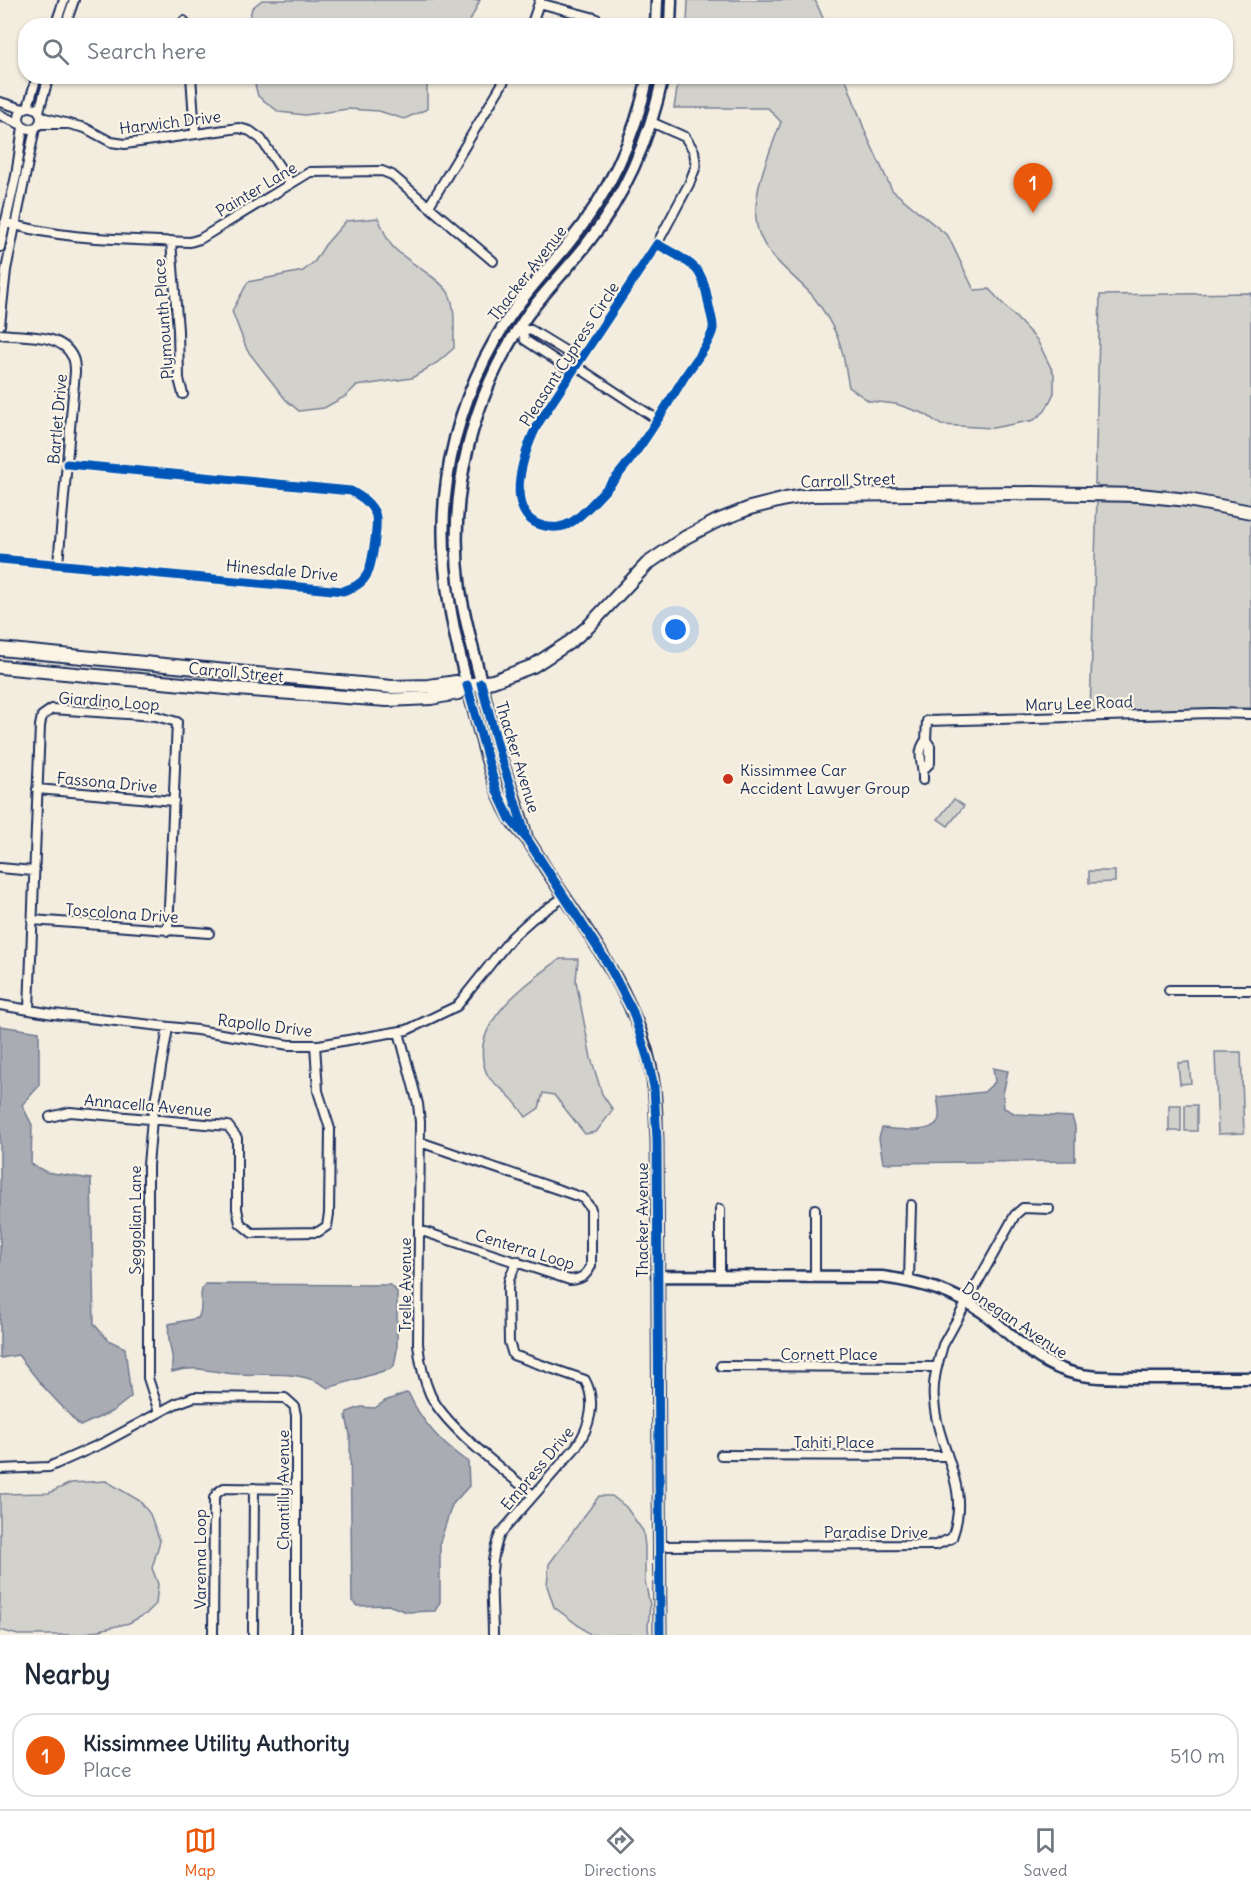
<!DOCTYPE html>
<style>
body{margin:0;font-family:Delius,sans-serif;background:#f6f6f7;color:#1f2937}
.you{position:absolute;left:676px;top:630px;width:21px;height:21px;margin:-15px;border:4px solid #fff;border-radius:50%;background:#1a73e8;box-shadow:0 0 0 9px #1a73e833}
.badge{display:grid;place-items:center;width:39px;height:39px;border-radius:50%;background:#ea580c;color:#fff;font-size:20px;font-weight:700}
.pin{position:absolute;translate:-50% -50px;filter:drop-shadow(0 2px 3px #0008)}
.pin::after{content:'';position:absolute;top:32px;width:21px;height:18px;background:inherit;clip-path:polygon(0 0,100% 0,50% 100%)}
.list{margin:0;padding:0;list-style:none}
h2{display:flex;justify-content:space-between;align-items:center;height:78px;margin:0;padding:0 24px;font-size:26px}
h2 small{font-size:20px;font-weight:400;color:#747a83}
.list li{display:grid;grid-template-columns:39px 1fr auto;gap:18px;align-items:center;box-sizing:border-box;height:84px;margin:0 12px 12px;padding:0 12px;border:2px solid #e0e1e3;border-radius:24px}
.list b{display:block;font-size:22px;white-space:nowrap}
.list p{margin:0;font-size:20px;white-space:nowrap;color:#747a83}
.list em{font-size:20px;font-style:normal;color:#747a83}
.icon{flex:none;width:33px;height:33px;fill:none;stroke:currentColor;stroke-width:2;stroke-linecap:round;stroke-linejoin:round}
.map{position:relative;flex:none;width:1251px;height:1635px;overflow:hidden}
.search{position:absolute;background:#fff;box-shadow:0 2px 4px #0004;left:18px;right:18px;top:18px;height:66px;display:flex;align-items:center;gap:15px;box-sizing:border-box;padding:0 21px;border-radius:24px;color:#747a83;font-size:22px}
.sheet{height:174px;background:#fff}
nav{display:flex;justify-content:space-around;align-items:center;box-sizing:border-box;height:84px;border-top:2px solid #e0e1e3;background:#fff;font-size:16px;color:#747a83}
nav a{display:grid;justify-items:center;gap:3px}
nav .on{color:#ea580c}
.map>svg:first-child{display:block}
.green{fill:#d3d1cc;stroke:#778095;stroke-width:1.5}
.water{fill:#a9acb3;stroke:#707a91;stroke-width:1.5}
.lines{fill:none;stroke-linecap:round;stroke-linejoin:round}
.street-casing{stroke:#1b2f5e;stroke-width:12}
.secondary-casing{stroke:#1b2f5e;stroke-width:15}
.primary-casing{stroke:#1b2f5e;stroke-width:16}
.street{stroke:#fcf5e5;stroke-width:8}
.secondary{stroke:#fcf5e5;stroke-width:10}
.primary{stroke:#fcf5e5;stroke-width:12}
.cycleway-casing{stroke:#fcf5e5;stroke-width:13}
.cycleway{stroke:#0057b8;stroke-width:9}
.poi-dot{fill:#c8321e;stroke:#fcf5e5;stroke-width:2}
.labels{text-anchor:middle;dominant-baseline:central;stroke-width:4.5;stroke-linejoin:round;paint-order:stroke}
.street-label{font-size:16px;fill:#1b2f5e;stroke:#fcf5e5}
.poi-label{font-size:16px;fill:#1b2f5e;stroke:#fcf5e5;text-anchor:start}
</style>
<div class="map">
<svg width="1251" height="1635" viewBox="0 0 1251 1635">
<rect width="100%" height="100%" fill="#f3ede0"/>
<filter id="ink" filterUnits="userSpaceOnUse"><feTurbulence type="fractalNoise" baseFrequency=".0167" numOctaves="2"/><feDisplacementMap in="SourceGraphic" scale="12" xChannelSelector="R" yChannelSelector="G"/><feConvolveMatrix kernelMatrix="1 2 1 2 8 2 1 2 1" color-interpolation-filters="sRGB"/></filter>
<g filter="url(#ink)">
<path class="green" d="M262,0H480L468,25H248L252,8Z
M688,0H815L826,25H687Z
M253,77H427V109L404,119L379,111L348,109L305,115L279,112L258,96Z
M679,77H845L866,134L892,190L948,236L974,290L989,289L1037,340L1054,374V393L1045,411L1034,420L993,428L941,425L925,414L896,404L869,401L849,387C845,367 843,344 832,326C827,316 819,304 812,295C792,273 758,252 756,219C754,185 770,152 781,122L768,108H674Z
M378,218C383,227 386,240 393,247C408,263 437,276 448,292C457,308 453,331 454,348L438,362L412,378L356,386L346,396L324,408L299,411L286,400L247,350L232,311L248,282L303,271L315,261L325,245L346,221Z
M1251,293V507L1097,489V484H1095L1100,295Z
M1097,498L1188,504L1251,516V708L1090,712Z
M954,799L964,806L948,826L938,819Z
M1089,871H1115V882L1089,883Z
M560,959H578L576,981L591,1058L602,1094L613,1110L596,1132L585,1134L554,1095L543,1093L539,1108L526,1117C520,1109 515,1101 508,1095C502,1088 492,1083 488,1076C463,1026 527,984 560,959Z
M1215,1052H1241L1244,1133L1218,1134Z
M1189,1062L1191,1083L1180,1084L1178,1063Z
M1169,1105H1181V1131H1169Z
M1185,1105H1197V1131H1185Z
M106,1481L140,1501L150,1514L160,1541L152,1568L158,1584L156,1604L146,1614L129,1623L79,1635H18L0,1630V1494L49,1493L71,1483Z
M599,1496H612L626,1507L643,1531L645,1546V1581L650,1605L648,1627L649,1635H591L554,1607L547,1586L549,1564Z"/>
<path class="water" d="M0,1026L39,1032V1086L22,1105L32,1125L31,1164L46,1172L91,1179L94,1324L108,1340L125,1348L131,1397L113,1411L80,1426L41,1384L18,1355L0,1358Z
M993,1068L1008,1071L1003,1094L1004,1108L1016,1114L1072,1117L1075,1126V1161L883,1163L879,1138L882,1128C895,1129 930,1135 938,1121C941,1116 938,1104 937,1097L984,1092L995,1082Z
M205,1284L390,1285L395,1289L397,1293V1350L394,1366L390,1369L328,1388C302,1369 267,1376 237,1374C213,1373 197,1364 172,1372C171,1366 173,1362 172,1356C170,1345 167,1335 169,1324L198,1318C205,1307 197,1293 205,1284Z
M406,1393L409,1394C421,1421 443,1445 468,1462L469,1486L452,1505L440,1542V1602L435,1611L407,1612L388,1605L357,1606L352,1601L350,1435L346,1416L347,1412L361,1407L375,1408L385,1401Z"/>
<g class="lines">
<g class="street-casing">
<path id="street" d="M539,3L595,18L606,26
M184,21L187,26
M55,26L64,0
M65,26L74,0
M531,26L540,0
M191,76L195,133
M0,102L23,109
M19 118a11 11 0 1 1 22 0a11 11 0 1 1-22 0Z
M28,107L37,76
M39,111L49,76
M0,115L20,124
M41,117L85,128L111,142L125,144L239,128L250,131L261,139L290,183
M651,122L685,137L694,151L696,166L689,184L657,244
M39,124H66
M429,206L507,76
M5,222C64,241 128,239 190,242L200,239L310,172L382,171L392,175L493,261
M171,241L178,330L179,379L183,394
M657,244C669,251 685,258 695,268C704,276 707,295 709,306C710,313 714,322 713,329C710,343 693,364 685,376C658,420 631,465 594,502C587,509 579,518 570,523C563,528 552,528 544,526C500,516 525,447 539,422Z
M0,247L16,176L23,127
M0,325L6,270L35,128
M0,334C23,337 62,332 73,358C75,362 75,368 75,372L58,564
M576,366L566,367L525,340L522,330H531L572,355L576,366L658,420
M0,559L343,591C352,588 361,585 366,576C372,568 379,522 375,513C369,501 361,497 351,491L67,464
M924,769L930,763V746L926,740L927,721L1212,713L1251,714
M923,780C924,764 915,754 926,740
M37,789L174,801
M0,868L33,871
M32,920L209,933
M1169,990H1251
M0,1005L53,1014L197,1030L289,1045H319L407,1030L457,1006L512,937L532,919L564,897
M29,1009L40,726L42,716L52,709L156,716L177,722L168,931
M399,1032L418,1104L420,1122L418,1344C420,1362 423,1378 430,1394C445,1427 505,1471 533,1495
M50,1117L70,1112L228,1126L237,1138V1209L240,1223L252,1233L318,1232L327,1226L329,1214L330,1129L318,1091L315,1045
M720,1209V1276
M419,1230L570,1280C581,1279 586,1276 591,1266V1209L583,1198L420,1142
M815,1277V1209
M909,1280L911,1205
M721,1366L937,1367
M159,1412L148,1378V1165L152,1119L168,1028
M721,1455L947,1456
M0,1469L49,1467L103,1443L175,1404L194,1397L285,1398L294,1406L296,1415V1635
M658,1546L936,1545L952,1538C972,1485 937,1451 934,1400C932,1381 938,1363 943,1345L1015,1215L1023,1208L1049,1209
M213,1635L214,1498L217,1493L224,1488L296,1489
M253,1635L254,1488
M493,1635C493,1603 487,1564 500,1534L576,1447C590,1427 597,1402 585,1380L513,1355L509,1342L508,1288L509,1280L517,1261"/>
</g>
<g class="secondary-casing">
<path id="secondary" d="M656,26L657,0
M670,26L671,0
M648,76C635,138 608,195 568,244C547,270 524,293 506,322C475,370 455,424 447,480C435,562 455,643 477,722C486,754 493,787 509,816C513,825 521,832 527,839C534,849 540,859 546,869C590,936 644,1005 654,1088C656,1105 656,1123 657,1140L660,1635
M526,836C519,809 509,784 501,758C492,728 485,697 477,666C471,641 464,616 460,590C447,494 472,394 528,314C546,290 568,268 586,245C625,196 650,137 663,76
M657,1276L882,1277C920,1282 953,1291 984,1313C1009,1332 1031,1358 1061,1369C1087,1380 1118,1377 1146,1378C1181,1378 1216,1378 1251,1378"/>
</g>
<g class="primary-casing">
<path id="primary" d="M0,649L392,687L429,686L456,682L467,685L493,681L533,666L570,642L588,627L647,564L686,537L717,521L750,508L786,499L810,495L1033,493L1139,495L1188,500L1251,512
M0,667L237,689L387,700L431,698L458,693L467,685"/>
</g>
<use href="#street" class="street"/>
<use href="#secondary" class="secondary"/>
<use href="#primary" class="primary"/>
<g class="cycleway-casing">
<path id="cycleway" d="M657,244C669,251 685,258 695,268C704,276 707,295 709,306C710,313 714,322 713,329C710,343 693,364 685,376C658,420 631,465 594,502C587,509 579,518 570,523C563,528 552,528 544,526C500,516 525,447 539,422Z
M0,559L343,591C352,588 361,585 366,576C372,568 379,522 375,513C369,501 361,497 351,491L67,464
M481,683L500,754L525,833
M467,685L496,789L510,819L527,839L608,964L633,1012L648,1060L654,1087L657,1140L660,1635"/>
</g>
<use href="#cycleway" class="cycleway"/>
</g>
</g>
<circle class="poi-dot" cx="728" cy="779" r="6"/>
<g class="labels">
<g class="street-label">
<text transform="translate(170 122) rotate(-7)">Harwich Drive</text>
<text transform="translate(256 189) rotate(-31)">Painter Lane</text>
<text transform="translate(527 273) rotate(-52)">Thacker Avenue</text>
<text transform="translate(163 319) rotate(-94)">Plymounth Place</text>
<text transform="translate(569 354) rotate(-57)">Pleasant Cypress Circle</text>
<text transform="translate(57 419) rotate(-85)">Bartlet Drive</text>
<text transform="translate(848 480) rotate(-2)">Carroll Street</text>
<text transform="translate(282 570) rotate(5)">Hinesdale Drive</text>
<text transform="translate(236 672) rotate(5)">Carroll Street</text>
<text transform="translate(109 701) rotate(4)">Giardino Loop</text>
<text transform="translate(1079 703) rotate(-2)">Mary Lee Road</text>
<text transform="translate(518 757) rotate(73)">Thacker Avenue</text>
<text transform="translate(107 782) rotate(5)">Fassona Drive</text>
<text transform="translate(122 913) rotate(4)">Toscolona Drive</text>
<text transform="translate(265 1025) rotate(7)">Rapollo Drive</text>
<text transform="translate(148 1105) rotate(5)">Annacella Avenue</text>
<text transform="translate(135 1220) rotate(-90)">Seggolian Lane</text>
<text transform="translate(642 1220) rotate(-90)">Thacker Avenue</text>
<text transform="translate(525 1249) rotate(17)">Centerra Loop</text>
<text transform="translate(405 1285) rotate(-90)">Trelle Avenue</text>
<text transform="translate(1015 1320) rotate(34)">Donegan Avenue</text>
<text x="829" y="1354">Cornett Place</text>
<text x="834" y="1442">Tahiti Place</text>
<text transform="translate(537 1468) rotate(-50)">Empress Drive</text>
<text transform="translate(283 1490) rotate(-90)">Chantilly Avenue</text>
<text x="876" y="1532">Paradise Drive</text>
<text transform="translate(200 1559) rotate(-90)">Varenna Loop</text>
</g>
<g class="poi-label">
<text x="740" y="770">Kissimmee Car<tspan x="740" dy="18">Accident Lawyer Group</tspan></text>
</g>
</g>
</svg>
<div class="you"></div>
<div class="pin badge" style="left:1033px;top:213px">1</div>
<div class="search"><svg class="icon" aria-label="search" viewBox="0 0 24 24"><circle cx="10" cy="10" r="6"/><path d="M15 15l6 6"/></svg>Search here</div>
</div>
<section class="sheet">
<h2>Nearby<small></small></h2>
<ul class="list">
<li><span class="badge">1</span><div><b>Kissimmee Utility Authority</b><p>Place</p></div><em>510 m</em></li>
</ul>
</section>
<nav>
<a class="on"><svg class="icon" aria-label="map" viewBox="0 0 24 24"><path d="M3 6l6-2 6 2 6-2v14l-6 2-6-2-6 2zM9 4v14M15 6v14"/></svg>Map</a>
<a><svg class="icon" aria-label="directions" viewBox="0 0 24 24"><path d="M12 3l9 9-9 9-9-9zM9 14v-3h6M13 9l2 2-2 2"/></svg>Directions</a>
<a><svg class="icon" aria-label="saved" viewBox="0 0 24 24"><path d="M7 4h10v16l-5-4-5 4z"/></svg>Saved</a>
</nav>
